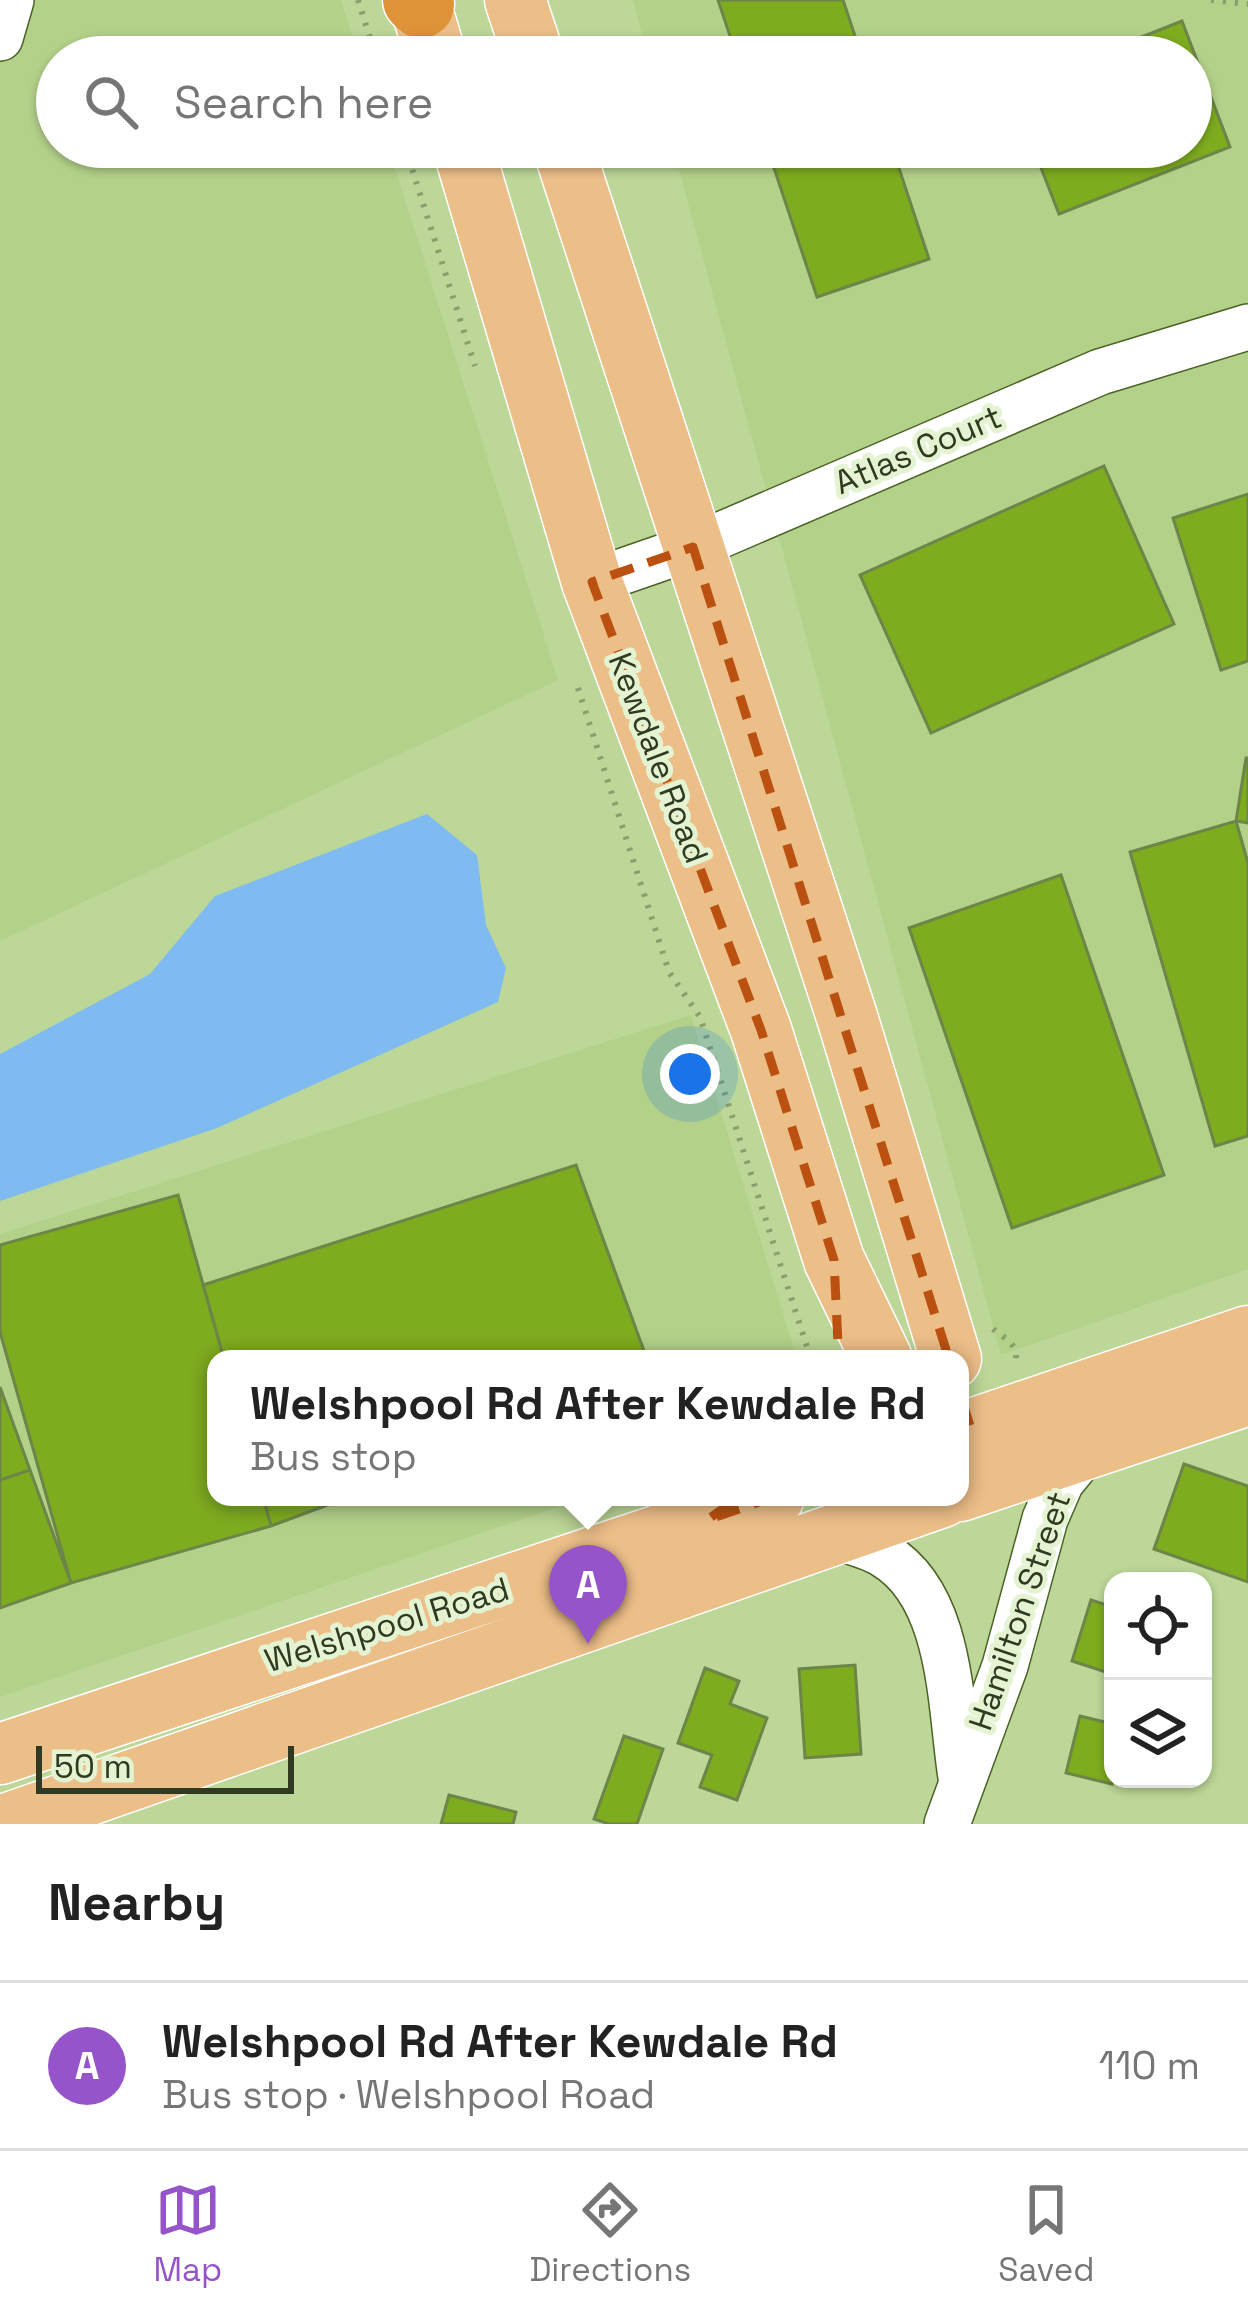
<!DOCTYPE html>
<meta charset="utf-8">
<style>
body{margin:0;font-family:"Space Grotesk",sans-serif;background:#f6f6f6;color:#222}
.controls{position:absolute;right:36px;bottom:36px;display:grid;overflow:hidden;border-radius:24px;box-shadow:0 3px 9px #0004}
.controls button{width:108px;height:108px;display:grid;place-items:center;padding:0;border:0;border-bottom:3px solid #e0e0e0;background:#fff;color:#222;font:60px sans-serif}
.scale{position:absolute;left:36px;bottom:30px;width:258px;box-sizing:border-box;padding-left:12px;border:6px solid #2f3a20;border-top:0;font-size:33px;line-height:42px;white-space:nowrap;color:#2f3a20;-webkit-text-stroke:9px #e4f3d2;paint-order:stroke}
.you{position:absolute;left:690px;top:1074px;width:42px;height:42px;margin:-30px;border:9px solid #fff;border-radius:50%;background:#1a73e8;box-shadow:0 0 0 18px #1a73e833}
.badge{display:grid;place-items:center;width:78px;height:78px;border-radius:50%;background:#9554ca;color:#fff;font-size:39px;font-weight:700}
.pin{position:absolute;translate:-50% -99px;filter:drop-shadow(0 3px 6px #0008)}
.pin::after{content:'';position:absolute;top:63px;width:42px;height:36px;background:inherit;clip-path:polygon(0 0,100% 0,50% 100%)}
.popup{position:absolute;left:207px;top:1350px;width:762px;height:156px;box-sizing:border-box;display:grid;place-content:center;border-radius:24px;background:#fff;filter:drop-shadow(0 3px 9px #0005);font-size:39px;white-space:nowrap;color:#767676}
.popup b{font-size:45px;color:#222}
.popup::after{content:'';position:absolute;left:50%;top:100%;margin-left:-24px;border:24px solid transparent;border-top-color:#fff}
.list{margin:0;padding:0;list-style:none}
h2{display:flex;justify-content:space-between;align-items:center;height:156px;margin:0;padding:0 48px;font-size:51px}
h2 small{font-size:39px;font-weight:400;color:#767676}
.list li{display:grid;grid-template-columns:78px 1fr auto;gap:36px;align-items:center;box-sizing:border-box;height:168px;padding:0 48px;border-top:3px solid #e0e0e0}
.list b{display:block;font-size:45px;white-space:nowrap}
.list p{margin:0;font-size:39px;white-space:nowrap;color:#767676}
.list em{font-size:39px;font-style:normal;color:#767676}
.icon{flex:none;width:66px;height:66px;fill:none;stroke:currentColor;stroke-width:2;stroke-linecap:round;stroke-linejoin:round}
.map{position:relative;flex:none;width:1248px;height:1824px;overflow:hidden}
.search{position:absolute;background:#fff;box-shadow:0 3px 9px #0004;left:36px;right:36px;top:36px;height:132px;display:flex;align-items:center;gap:30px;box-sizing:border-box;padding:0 42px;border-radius:66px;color:#767676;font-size:45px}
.sheet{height:324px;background:#fff}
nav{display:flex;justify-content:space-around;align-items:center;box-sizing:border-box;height:168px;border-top:3px solid #e0e0e0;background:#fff;font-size:33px;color:#767676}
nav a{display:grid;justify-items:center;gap:6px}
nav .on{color:#9554ca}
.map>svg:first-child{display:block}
.built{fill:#b3d189}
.water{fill:#7fbaf1}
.building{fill:#7eac1f;stroke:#6d8549;stroke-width:3}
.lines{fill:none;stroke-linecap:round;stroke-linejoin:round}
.minor-casing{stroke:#4c6326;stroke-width:48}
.major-casing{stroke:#fff;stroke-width:63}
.highway-casing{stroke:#fff;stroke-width:69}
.path{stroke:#899e6c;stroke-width:6;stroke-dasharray:3 9;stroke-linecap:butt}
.minor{stroke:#fff;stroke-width:45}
.major{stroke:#ecbe88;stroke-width:60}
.highway{stroke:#df9338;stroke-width:66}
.marked{fill:none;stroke:#ba5111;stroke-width:9;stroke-dasharray:24 15;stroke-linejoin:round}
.labels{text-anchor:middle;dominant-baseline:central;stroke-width:10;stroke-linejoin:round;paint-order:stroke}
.street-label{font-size:33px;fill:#2f3a20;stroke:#e4f3d2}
</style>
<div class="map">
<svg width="1248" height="1824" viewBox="0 0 1248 1824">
<rect width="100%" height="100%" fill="#bcd797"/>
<path class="built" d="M0,0H341L359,57H57V147H388L558,680L0,941Z
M633,0H1248V1269L1001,1355L673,147H1191V57H648Z
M691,1015L797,1359H216V1497H587L0,1697V1234Z"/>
<path class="water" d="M427,814L477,855L486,925L506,968L498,1002L217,1128L0,1201V1054L150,974L215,896Z"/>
<path class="building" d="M718,0H843L862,57H737Z
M1182,21L1230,147L1059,214L1033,147H1191V57H1091Z
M767,147H892L929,259L817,297Z
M1104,466L1174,624L931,733L860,575Z
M1248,494V661L1221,670L1173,518Z
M1246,758H1248V823L1236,821Z
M1236,821L1248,863V1136L1215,1146L1130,852Z
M1061,875L1164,1175L1012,1228L909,928Z
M576,1165L647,1359H224L203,1285Z
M178,1195L224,1359H216V1497H263L271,1526L71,1583L0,1332V1245Z
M0,1387L30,1470L0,1480Z
M1184,1464L1248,1486V1582L1154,1549Z
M30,1470L71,1583L0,1608V1480Z
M263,1497H349L271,1526Z
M1091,1600L1113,1607V1661L1109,1673L1072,1661Z
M855,1665L861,1754L805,1758L799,1669Z
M705,1668L739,1681L730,1704L767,1718L737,1800L700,1787L712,1755L678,1743Z
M1080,1716L1113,1724L1112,1784L1066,1773Z
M624,1736L663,1749L637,1824H609L594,1819Z
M449,1795L516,1812L513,1824H441Z"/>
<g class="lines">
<g class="minor-casing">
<path id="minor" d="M0,38L11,0
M592,582L693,547L1100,372L1248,327
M831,1536C849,1541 868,1545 884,1555C953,1596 950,1707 961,1777
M947,1824L1005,1666L1045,1519L1061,1482L1088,1449"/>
</g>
<g class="major-casing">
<path id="major" d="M419,0L436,57
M515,0L534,57
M463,147L592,582L761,1030L834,1260L882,1359
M563,147L847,1017L951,1359
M960,1433L1248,1336
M960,1491L1248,1395
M0,1754L774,1497
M6,1824L942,1497"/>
</g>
<g class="highway-casing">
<path id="highway" d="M416,0L421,5"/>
</g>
<path class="path" d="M358,0L376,57
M1211,0L1248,4
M405,147L475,366
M578,688L669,972L700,1017L811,1359
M993,1329C1005,1339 1020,1344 1015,1364"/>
<use href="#minor" class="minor"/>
<use href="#major" class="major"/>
<use href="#highway" class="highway"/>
</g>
<path class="marked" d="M693,547L971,1429L707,1520L788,1463L826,1420L839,1365L834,1260L761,1030L592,582Z"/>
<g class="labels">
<g class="street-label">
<text transform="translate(918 450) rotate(-23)">Atlas Court</text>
<text transform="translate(658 758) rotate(69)">Kewdale Road</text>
<text transform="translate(1020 1611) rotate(-71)">Hamilton Street</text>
<text transform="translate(387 1625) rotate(-17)">Welshpool Road</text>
</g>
</g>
</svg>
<div class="controls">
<button><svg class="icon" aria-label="locate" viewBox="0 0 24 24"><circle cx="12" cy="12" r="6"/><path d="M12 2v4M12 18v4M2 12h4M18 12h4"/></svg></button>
<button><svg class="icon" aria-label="layers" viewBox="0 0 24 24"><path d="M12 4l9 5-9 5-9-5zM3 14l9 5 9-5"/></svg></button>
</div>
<div class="scale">50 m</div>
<div class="you"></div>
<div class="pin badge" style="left:588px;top:1644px">A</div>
<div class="popup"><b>Welshpool Rd After Kewdale Rd</b>Bus stop</div>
<div class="search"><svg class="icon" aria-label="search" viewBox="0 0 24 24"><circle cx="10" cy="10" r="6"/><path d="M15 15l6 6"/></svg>Search here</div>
</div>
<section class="sheet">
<h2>Nearby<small></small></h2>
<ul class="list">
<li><span class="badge">A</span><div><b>Welshpool Rd After Kewdale Rd</b><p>Bus stop · Welshpool Road</p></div><em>110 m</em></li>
</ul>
</section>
<nav>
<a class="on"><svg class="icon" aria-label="map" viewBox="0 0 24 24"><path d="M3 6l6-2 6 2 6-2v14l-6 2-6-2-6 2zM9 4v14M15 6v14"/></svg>Map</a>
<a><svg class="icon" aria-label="directions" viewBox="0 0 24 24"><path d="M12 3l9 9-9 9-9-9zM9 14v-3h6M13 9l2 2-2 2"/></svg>Directions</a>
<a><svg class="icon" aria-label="saved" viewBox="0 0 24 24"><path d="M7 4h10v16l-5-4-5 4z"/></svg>Saved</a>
</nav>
